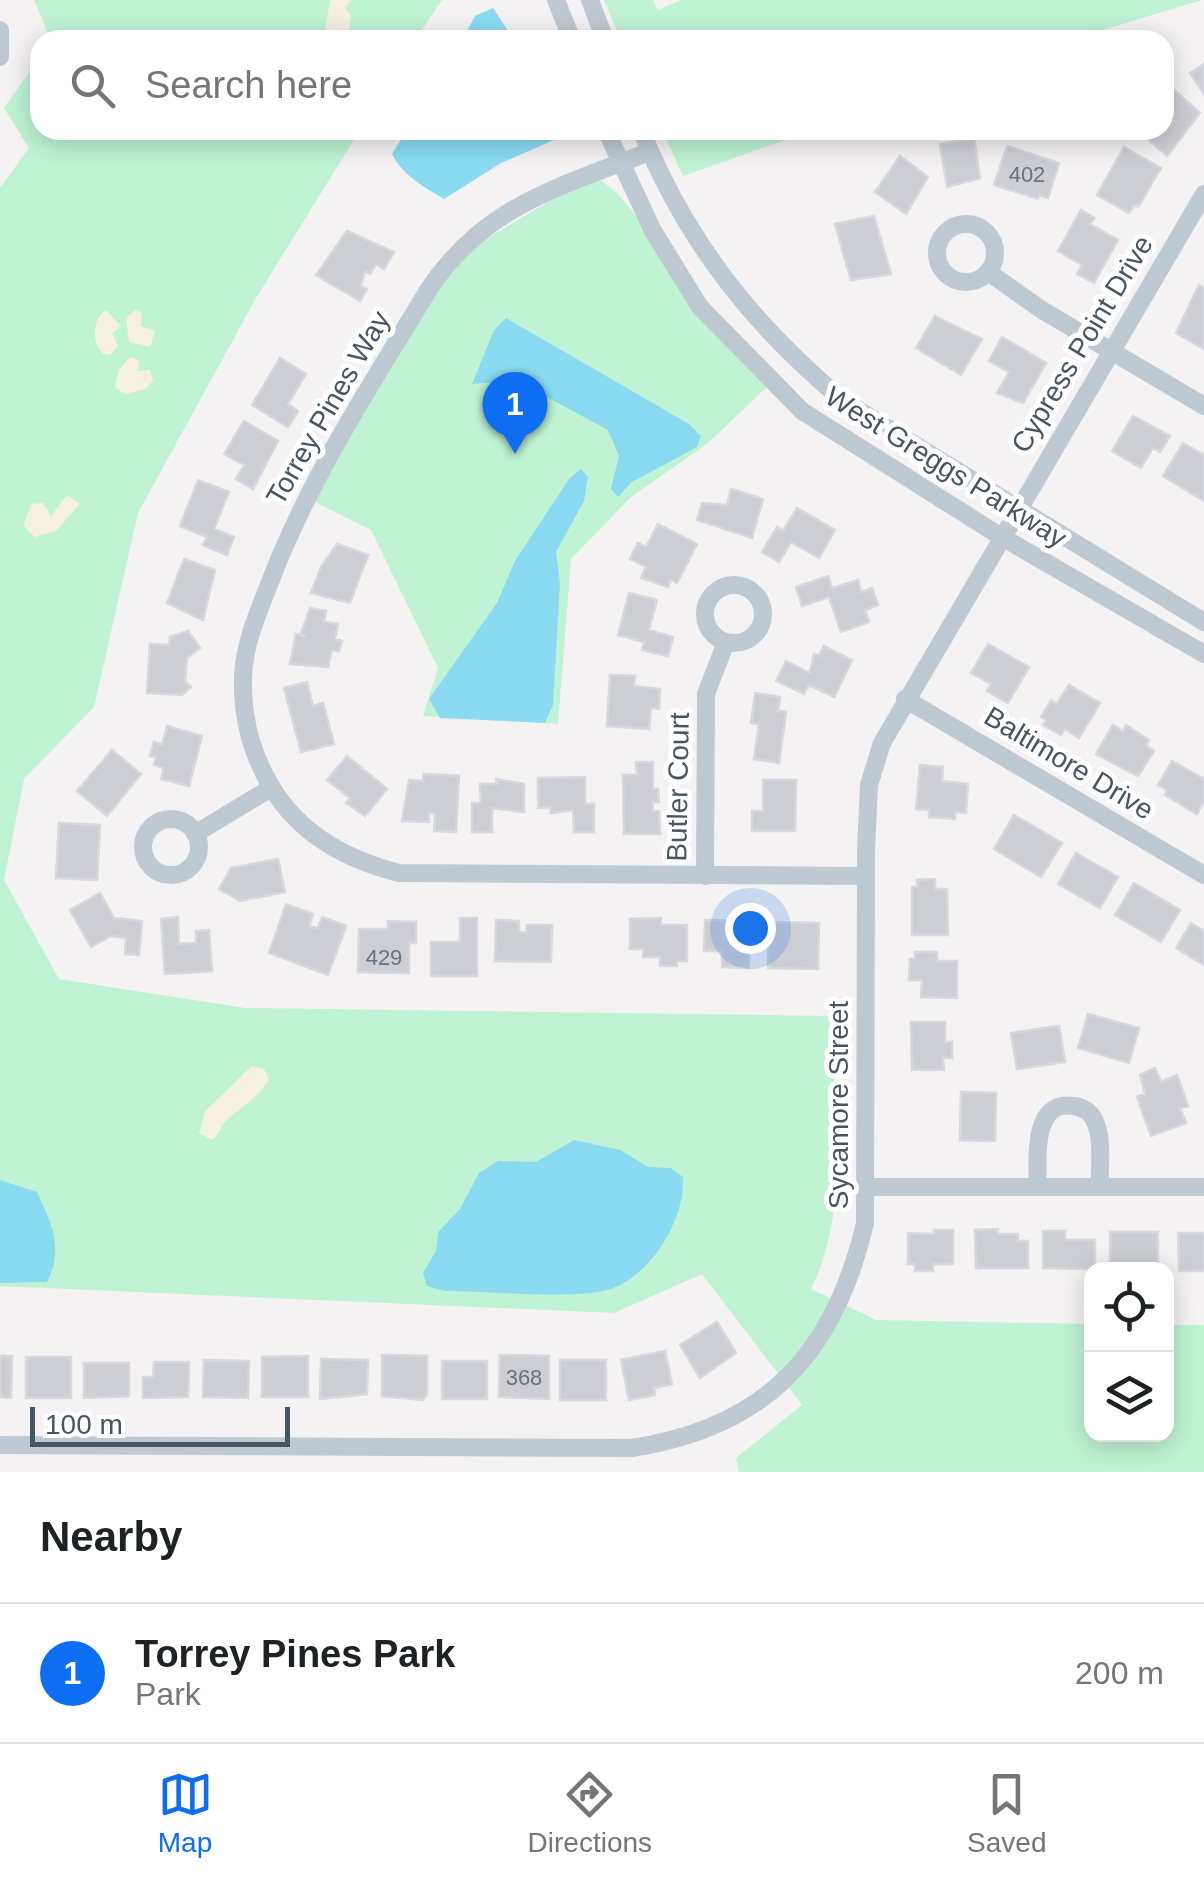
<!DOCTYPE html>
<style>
body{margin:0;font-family:Helvetica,sans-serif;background:#f2f2f2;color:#202124}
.controls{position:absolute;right:30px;bottom:30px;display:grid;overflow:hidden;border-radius:20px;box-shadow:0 5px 25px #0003}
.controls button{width:90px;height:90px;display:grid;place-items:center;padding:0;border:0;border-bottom:2px solid #e0e0e0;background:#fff;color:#202124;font:50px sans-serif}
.scale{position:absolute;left:30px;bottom:25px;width:260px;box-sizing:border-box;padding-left:10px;border:5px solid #485561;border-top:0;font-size:28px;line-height:35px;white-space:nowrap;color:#485561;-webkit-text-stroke:8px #fff;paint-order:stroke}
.you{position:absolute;left:750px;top:928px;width:35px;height:35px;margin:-25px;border:8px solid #fff;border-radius:50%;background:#1a73e8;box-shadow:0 0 0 15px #1a73e833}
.badge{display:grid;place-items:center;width:65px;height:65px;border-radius:50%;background:#0e6ef2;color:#fff;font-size:32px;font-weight:700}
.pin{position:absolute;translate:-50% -82px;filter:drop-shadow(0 2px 5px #0008)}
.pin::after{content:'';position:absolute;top:52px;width:35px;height:30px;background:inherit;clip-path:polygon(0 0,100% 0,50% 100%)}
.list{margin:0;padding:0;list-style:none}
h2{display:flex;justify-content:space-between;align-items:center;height:130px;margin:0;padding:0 40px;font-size:42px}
h2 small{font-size:32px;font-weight:400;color:#757577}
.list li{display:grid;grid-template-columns:65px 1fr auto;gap:30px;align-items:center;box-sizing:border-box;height:140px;padding:0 40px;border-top:2px solid #e0e0e0}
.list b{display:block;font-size:38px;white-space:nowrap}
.list p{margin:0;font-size:32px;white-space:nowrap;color:#757577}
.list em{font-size:32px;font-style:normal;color:#757577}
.icon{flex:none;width:55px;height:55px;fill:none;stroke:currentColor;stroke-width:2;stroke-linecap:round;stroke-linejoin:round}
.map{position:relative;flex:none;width:1204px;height:1472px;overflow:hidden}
.search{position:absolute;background:#fff;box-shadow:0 5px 25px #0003;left:30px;right:30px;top:30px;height:110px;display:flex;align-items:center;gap:25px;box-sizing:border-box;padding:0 35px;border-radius:30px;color:#757577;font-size:38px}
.sheet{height:270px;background:#fff}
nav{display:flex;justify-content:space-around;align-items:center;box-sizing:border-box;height:140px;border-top:2px solid #e0e0e0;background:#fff;font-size:28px;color:#757577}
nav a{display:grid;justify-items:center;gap:5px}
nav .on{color:#0e6ef2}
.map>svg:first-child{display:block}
.green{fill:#bff3d4}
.sand{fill:#f5f0e3}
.water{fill:#8adbf2}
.building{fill:#ccced4;stroke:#d6d8dd;stroke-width:2.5}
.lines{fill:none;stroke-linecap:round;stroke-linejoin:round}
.minor{stroke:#bfc9d2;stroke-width:18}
.labels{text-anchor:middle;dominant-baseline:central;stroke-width:10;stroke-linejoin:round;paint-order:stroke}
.number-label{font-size:22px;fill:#69737e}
.street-label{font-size:28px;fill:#485561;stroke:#fff}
</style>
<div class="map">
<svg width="1204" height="1472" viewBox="0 0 1204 1472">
<rect width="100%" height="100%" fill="#f4f2f2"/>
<path class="green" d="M34,0H442L415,40H51Z
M604,0H653L658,10L681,0H1202L1069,40H621Z
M40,57V130H360L256,298L138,513L94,707L24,779L4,880L59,979L245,1008L833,1016C835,1105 851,1207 811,1289L876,1320L1091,1324L1092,1434H1166L1167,1325H1204V1472H739L736,1458L802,1405L702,1274L614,1313L0,1286V188L29,148L4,108Z
M662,130H814L683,176Z
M600,180C643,207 663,272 695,313C717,339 743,362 767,387L708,443L631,497L571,559L558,724L423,716L438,668L371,530L311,500L443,282L469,249L560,195Z"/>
<path class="sand" d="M330,0H351L345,7L351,16L349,32L336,40L325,32Z
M106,310L121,326L112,333L118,346L110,355L102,353C91,341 93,318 106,310Z
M135,310L142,313L141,326L155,331L150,347L129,342L126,318Z
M130,357L139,360L138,371L150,370L153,381L145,389L125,394L115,387L119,370Z
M67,495L80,504L56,531L35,537L24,526L25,519L32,504L43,503L51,516Z
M252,1066L264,1069L269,1079C259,1098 241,1106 227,1120C220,1126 220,1134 212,1140L199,1133L205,1111Z"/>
<path class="water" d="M493,8L514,40H462L475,16Z
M407,130H550L554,140L501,163L444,199C424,187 403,176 392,154Z
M506,318L689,424L701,436L697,447L632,482L618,497L611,489L619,456L608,430L532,389L508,381L472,384L494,330Z
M581,469L588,477L584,501L556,552L560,583L553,705L545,723L440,718L429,699L497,603L515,561L569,479Z
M574,1140L620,1150L648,1167L671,1168L683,1177C686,1220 648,1282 603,1291C565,1299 487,1291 445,1291L427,1286L423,1273L436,1251L438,1232L460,1209L479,1173L498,1161L536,1162Z
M0,1180L37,1192C52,1225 64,1248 47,1282L0,1283Z"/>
<path class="building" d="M1204,64V94L1190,73Z
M1173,89L1200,113L1167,156L1137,130H1164V98Z
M974,138L980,178L947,187L940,144Z
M1007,146L1059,163L1048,198L1039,195L1038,199L994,185Z
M1124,147L1161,168L1138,207L1134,205L1129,213L1097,195Z
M900,156L928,177L906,214L875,192Z
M1081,210L1094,218L1090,224L1118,240L1094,283L1077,274L1082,265L1058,251Z
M874,216L891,274L851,280L835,224Z
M347,231L394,252L384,269L376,264L370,274L365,271L361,286L367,289L360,301L316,275Z
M1199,285L1204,288V349L1176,333Z
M935,316L982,339L961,375L916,348Z
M1002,337L1046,363L1023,403L997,393L1009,372L989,361Z
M280,358L306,374L288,404L298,411L288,427L252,405Z
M1133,416L1170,436L1160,452L1153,448L1141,468L1112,451Z
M244,421L278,441L253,489L236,479L244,465L224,454Z
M1183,443L1204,455V501L1163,476Z
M198,480L229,492L214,529L234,537L227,555L203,545L207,537L180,526Z
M731,489L763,499L752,538L697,520L702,503L727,505Z
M797,508L835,530L819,558L791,542L779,562L762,552L777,527L783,531Z
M658,524L697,544L677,583L671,580L668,587L641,578L646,567L630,559L638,543L646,547Z
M337,544L368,555L350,603L311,593L321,567Z
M184,559L215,570L203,620L167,603Z
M828,576L832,588L858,580L861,592L872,588L878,605L865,610L869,622L841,632L829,597L802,606L796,587Z
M629,593L657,600L649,630L673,637L668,656L642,650L644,642L618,635Z
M310,608L326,611L324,622L338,624L335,639L342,641L339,651L332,650L328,667L290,664L296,634L305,636L301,633Z
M188,631L200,648L187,658L185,681L191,687L182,695L147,693L150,644L169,645L170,637Z
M988,644L1029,667L1008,703L987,691L991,684L971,673Z
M824,646L852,660L834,697L809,685L804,694L776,681L786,661L810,673L814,654L819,656Z
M610,675L635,676L634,686L660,689L659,709L651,708L649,729L607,726Z
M307,682L313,706L323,703L334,744L301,752L284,688Z
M1069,685L1100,703L1079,738L1065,729L1061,735L1043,725L1046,720L1041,717L1051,700L1057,704Z
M755,693L780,697L778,711L786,712L779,763L754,759L759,724L751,723Z
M1113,725L1123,731L1126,725L1149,740L1146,745L1154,751L1138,776L1096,754Z
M167,726L202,736L189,786L161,779L164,768L154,765L156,757L150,756L154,742L162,745Z
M112,750L141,774L107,816L77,791Z
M347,756L387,789L365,816L346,803L350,798L327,780Z
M1172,761L1204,779V801L1197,814L1165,795L1167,790L1158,785Z
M636,762H653V789H658L659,802H653V811H659L660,834H624L623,775H637Z
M920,765L943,767L942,781L968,784L966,813L955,812V819L929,817V810L916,809Z
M424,774L459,776L456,832L434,831L435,814L429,813V822L402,821L409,780L423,781Z
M585,777V804H594V832H574L573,810L551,813V807L538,808V778Z
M496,779L524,784V812L492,808V832H472V803H481L480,784H497Z
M763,780H796L795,831H752V811H763Z
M1014,815L1062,843L1041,877L994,849Z
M59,823L100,825L97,880L56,878Z
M1076,853L1118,877L1100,908L1058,884Z
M278,859L285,892L240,901L219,889L231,868Z
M935,879V889H947L948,935H912V887H917V880Z
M1134,883L1180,910L1161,942L1115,915Z
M100,893L114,918L142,921L139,955L125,954L126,938L111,936L91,947L70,910Z
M286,904L313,914L309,926L318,929L322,917L346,926L328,975L269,953Z
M178,917L179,944L196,943V931L209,930L212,971L165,974L161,919Z
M460,918H477V976H431V942H460Z
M661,918V925H687V961H677V966H660V957H643V949H630V919Z
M496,920L519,921V932L527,933V925H552L551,962L495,961Z
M705,920L750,921L749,968L722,967V951H704Z
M388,921L416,922V943H409V973L358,972L359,929H388Z
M769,922L819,923L818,969L768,968Z
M1191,923L1204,931V965L1176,948Z
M915,952H937V961H957V998L921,997L922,980H909L910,959H915Z
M1088,1014L1139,1028L1129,1063L1078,1048Z
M911,1022H945V1042H952V1058H943L944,1070H912Z
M1059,1026L1065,1062L1017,1069L1011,1033Z
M1155,1068L1161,1082L1177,1075L1188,1106L1180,1108L1186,1123L1151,1136L1137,1097L1145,1094L1140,1075Z
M961,1092L996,1093L995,1141L960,1140Z
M998,1229V1234H1018V1241H1028V1268H976L975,1230Z
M934,1230H953V1264H933V1271H915V1264H908V1233L934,1234Z
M1043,1231H1065V1240H1095V1269L1043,1268Z
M1110,1232H1158V1270H1110Z
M1178,1233H1204V1271H1179Z
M717,1322L736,1353L700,1378L680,1345Z
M665,1351L672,1384L654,1388L655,1395L629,1400L621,1360Z
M382,1355L427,1356V1395L423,1400L382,1396Z
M500,1355L549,1356V1399L499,1397Z
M0,1356H12L11,1398L0,1397Z
M308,1356V1397H262V1357Z
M26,1357H71V1398H26Z
M321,1359L368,1360L367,1394L320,1399Z
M204,1360L249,1361L248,1398L203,1397Z
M560,1360H606V1400H560Z
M442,1361H487V1399H442Z
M154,1362H189L188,1397L143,1398V1377H153Z
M84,1363H129V1396L84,1398Z"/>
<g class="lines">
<path class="minor" d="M556,0L572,40
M590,0L605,40
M0,30V57
M606,130L653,231L700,307L802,411L1000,536L1204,654
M641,130C686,241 753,326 845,402L1204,622
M649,152C560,187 485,205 429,289C371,385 310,477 270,582C258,613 244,644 243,677C242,712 250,748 267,779C294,831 344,859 399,873L865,876
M937 253a29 29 0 1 1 58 0a29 29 0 1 1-58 0Z
M988,272L1042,310L1204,406
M705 614a29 29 0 1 1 58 0a29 29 0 1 1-58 0Z
M905,699L1204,875
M143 847a28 28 0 1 1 56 0a28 28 0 1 1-56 0Z
M195,834L271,788
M705,876L706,694L726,642
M867,1187H1204
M1038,1187C1037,1161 1032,1099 1073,1106C1084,1107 1092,1113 1096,1124C1103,1142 1099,1168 1100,1187
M0,1445L631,1448C767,1428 835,1352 865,1223L866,850L869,785L882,743L1204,194"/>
</g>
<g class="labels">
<g class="number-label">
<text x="1027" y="174">402</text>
<text x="384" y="957">429</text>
<text x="524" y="1377">368</text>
</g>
<g class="street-label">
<text transform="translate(1082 344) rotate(-59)">Cypress Point Drive</text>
<text transform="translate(328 408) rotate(-60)">Torrey Pines Way</text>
<text transform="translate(946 467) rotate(32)">West Greggs Parkway</text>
<text transform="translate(1069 763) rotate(31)">Baltimore Drive</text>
<text transform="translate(678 787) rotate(-89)">Butler Court</text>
<text transform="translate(838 1105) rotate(-90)">Sycamore Street</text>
</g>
</g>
</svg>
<div class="controls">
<button><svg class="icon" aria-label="locate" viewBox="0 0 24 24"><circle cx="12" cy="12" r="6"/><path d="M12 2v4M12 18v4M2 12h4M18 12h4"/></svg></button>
<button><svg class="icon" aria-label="layers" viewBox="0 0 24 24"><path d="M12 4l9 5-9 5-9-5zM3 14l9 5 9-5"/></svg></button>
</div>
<div class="scale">100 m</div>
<div class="you"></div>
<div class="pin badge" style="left:515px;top:454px">1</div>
<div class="search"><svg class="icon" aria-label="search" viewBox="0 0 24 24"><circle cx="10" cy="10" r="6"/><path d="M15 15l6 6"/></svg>Search here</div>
</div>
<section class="sheet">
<h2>Nearby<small></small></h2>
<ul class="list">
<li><span class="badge">1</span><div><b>Torrey Pines Park</b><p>Park</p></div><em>200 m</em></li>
</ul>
</section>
<nav>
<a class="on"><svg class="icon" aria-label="map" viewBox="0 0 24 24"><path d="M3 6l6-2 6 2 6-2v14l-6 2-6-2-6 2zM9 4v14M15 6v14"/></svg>Map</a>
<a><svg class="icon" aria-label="directions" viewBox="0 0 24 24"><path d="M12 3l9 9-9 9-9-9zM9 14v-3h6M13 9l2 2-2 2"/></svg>Directions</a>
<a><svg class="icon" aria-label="saved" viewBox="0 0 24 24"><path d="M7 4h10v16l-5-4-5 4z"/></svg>Saved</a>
</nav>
